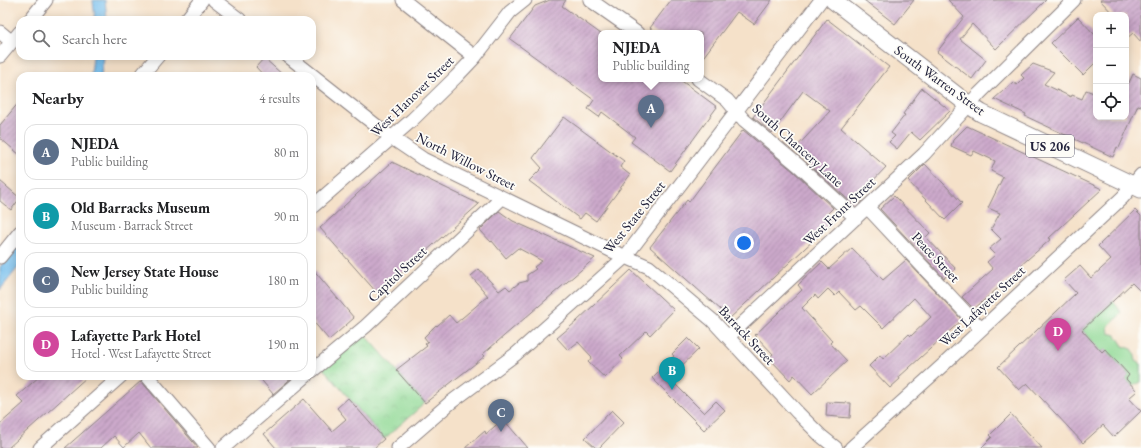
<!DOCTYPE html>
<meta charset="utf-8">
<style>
body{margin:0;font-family:"EB Garamond",serif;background:#f6f6f6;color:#202124}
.controls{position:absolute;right:12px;top:12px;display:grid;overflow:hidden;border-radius:8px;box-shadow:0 2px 10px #0003}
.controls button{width:36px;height:36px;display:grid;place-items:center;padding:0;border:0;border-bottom:1px solid #e0e0e0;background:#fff;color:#202124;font:20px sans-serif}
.you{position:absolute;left:744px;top:243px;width:14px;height:14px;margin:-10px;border:3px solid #fff;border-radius:50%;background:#1a73e8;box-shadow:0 0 0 6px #1a73e833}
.badge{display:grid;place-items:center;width:26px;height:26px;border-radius:50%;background:#d93025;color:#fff;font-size:13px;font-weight:700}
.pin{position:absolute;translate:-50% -33px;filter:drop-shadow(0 1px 2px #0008)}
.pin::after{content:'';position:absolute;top:21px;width:14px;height:12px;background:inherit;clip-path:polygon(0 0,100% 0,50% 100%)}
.popup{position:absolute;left:598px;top:30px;width:106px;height:52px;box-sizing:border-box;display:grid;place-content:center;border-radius:8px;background:#fff;filter:drop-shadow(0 1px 3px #0005);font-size:13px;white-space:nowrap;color:#757577}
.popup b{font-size:15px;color:#202124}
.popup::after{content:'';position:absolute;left:50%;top:100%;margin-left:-8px;border:8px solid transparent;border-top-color:#fff}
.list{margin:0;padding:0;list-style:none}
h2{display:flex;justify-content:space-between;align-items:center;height:52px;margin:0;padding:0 16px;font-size:17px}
h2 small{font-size:13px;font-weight:400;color:#757577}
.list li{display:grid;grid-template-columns:26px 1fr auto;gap:12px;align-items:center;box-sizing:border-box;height:56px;margin:0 8px 8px;padding:0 8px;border:1px solid #e0e0e0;border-radius:12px}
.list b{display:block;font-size:15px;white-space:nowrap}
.list p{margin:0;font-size:13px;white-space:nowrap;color:#757577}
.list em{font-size:13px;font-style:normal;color:#757577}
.icon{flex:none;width:22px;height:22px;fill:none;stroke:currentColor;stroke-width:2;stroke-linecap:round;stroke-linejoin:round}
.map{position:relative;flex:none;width:1141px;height:448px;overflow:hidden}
.search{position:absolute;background:#fff;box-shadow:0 2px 10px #0003;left:16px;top:16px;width:300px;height:44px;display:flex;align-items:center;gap:10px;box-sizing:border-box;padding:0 14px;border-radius:12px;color:#757577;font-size:15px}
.panel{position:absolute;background:#fff;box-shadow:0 2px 10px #0003;left:16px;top:72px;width:300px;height:308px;border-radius:12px}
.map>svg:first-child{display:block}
.park{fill:url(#park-crowns);stroke:#597e68}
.garden{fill:#90d995;stroke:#597e68}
.water{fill:#75beed;stroke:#4c7094}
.building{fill:url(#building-hatch)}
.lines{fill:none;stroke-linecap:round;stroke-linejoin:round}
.minor-casing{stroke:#8c8282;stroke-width:15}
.major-casing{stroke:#8c8282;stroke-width:19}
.minor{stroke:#fff;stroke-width:13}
.major{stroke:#fff;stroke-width:17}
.labels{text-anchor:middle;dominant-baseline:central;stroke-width:3.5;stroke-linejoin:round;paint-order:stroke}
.shield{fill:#fdfcf7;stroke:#646373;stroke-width:1}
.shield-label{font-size:13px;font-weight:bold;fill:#22223b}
.street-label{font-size:14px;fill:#22223b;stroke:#fdfcf7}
</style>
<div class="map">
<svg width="1141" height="448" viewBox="0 0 1141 448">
<defs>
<pattern id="park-crowns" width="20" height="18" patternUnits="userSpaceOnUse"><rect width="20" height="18" fill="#90d995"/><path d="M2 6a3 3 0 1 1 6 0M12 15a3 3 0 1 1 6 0" fill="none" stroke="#7cba81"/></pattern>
<pattern id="building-hatch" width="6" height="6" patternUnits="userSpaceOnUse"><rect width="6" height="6" fill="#cca9cb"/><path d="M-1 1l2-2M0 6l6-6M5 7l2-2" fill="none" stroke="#a589a6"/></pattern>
</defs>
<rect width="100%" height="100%" fill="#fdfcf7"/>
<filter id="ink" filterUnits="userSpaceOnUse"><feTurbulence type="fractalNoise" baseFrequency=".025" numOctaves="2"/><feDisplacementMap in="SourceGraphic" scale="8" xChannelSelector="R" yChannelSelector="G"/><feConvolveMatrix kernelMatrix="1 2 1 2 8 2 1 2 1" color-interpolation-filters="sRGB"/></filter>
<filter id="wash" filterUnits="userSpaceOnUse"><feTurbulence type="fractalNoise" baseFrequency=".012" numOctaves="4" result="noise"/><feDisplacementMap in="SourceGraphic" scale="16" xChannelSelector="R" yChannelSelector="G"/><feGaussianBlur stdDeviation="0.9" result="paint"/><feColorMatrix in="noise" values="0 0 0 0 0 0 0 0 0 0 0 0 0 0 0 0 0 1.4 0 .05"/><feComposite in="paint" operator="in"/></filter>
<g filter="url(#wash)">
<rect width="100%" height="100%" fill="#f5e1c9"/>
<path class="park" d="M364,333L425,403L384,439L323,368Z"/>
<path class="garden" d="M1113,301L1122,313L1108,326L1109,333L1116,335L1123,346L1132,349L1134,352L1136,361L1141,364V382L1133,386L1126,379L1129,375L1105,349L1102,352L1082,330Z"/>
<path class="water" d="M93,0H105L107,20H95Z
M93,56H103L101,76H91Z
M20,241V265L0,290V267Z"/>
<g id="blocks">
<path class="building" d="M550,0H566L562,6L601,34V79H679L717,107L670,171L631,142L635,137L602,112L599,117L588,109L594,100L510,39L535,6Z
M671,0H772L754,24L737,12L701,60V33H657L650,28Z
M864,0H914L895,24Z
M948,0H1046L996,49L972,24L960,39L986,60L972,79L937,52L964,17Z
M1100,0H1141V42L1133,33L1126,39V15H1114Z
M1078,17L1096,36V62L1083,75L1051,43Z
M827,19L889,67L841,128L886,167L852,203L793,151L830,111L803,91L772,133L753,117Z
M264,58L284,76H264L256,67Z
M1033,64L1054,72L1044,84L1071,97L1072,95L1082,99L1086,90L1096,94V117H1126V89L1133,74L1141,78V106L1138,105L1119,148L1117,147L1113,157L1025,116L1026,114L994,99L1013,82L1017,85L1024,78L1021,75Z
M922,88L950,111L920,140L911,132L897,149L889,142L895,136L891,133L905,115L903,114Z
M20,101V155L0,138V125Z
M564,117L624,161L620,167L630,175L596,221L585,213L580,219L529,181L542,168L533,158Z
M967,126L1102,189L1049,238L1051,239L1020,266L1021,268L974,309L962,297L993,269L987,262L995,255L989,249L1001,239L991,229L1000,213L988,208L1003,177L991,171L995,161L974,151L971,155L951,146L953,140Z
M743,130L793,171L833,208L826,215L833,222L730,318L650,247L687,200L689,202Z
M392,162L479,204L378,294L320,228Z
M925,164L962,203L945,220L908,181Z
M0,181L20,198L11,210L0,201Z
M894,196L930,233L926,237L956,269L944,278L880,209Z
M1135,210L1141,216V292L1132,283L1082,330L1102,352L1105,349L1129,375L1126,379L1137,391L1129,398L1141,411L1114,437L1103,425L1083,443L1027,383L1019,390L998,367L1076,293L1064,280L1080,266L1091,278L1111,260L1098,246Z
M499,211L513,221L595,258L483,354L485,356L425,403L396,370L427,346L425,344L428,342L424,337L436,325L437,326L449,315L456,323L488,296L471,276L479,269L499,291L506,286L510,290L519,283L527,281V275L536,269L534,267L542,261L518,248L506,258L492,241L491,242L480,230Z
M852,248L883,280L906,260L962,320L899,377L900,379L890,388L869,366L880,355L883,359L909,334L911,336L931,317L914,298L883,328L861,306L856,310L839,292L835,296L828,289L818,299L815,295L802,308L832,341L830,343L847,361L812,394L794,375L790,380L769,358L773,354L755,335L802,290L798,285L822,262L829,269Z
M312,268L354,318L329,340L312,320Z
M631,270L674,310L650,335L646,331L620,356L623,359L605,378L588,362L592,357L578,342L568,350L557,338L576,322Z
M688,338L699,349L669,378L704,413L716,401L725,410L704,430L652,378L674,356L672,354Z
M40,376H88L8,448H0V424L24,403L17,396Z
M258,376H294L273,394Z
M141,381L198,448H151L139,433L124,447L114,436L101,448H65Z
M348,398L384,439L374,448H276L264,434L304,399L332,431L346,419L337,408Z
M827,402L851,403L850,418L826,416Z
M612,410L624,422L599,448H596L585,438Z
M1011,414L1042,448H981L992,437L990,435Z
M503,419L528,448H465L485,431L486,434Z"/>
</g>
</g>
<g filter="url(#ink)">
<use href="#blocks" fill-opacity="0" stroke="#8c8282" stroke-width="1"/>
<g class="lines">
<g class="minor-casing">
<path id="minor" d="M214,0L240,20
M403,0L475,57
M590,0L637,33
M30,20L46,0
M186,20L202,0
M0,32L12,42
M0,56L20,32
M288,56L392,138L423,159L610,250L649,267L712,320L798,413L821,436L836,448
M141,76L158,56
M698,79L727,100L744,120L798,165L856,218
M312,207L412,120L456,77L475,57L510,12L525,0
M867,207L981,329
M0,257L20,232
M728,337L924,154L979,94L1074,0
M312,371L366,326L502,198
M147,376L209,448
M40,448L121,376
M223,448L306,376
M398,448L450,403L516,354L625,257L821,0
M851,448L943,365L1123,197L1141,175"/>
</g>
<g class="major-casing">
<path id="major" d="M833,0L969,105L981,113L1141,189"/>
</g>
<use href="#minor" class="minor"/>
<use href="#major" class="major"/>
</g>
</g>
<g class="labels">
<rect class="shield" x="1026" y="135" width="48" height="22" rx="3"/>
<g class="shield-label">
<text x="1050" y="146">US 206</text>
</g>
<g class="street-label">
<text transform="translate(940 80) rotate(36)">South Warren Street</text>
<text transform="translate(412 96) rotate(-44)">West Hanover Street</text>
<text transform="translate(798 145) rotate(42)">South Chancery Lane</text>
<text transform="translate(466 161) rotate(27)">North Willow Street</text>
<text transform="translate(839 211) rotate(-43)">West Front Street</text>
<text transform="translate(634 217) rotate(-51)">West State Street</text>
<text transform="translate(936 257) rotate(47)">Peace Street</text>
<text transform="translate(397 274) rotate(-43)">Capitol Street</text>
<text transform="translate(982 306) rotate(-43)">West Lafayette Street</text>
<text transform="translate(747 335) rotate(47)">Barrack Street</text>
</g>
</g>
</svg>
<div class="controls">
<button>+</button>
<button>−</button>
<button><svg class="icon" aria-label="locate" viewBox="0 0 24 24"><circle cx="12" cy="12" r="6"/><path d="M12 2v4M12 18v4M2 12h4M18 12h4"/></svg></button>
</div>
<div class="you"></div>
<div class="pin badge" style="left:651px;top:128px;background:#5c6f8a">A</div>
<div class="popup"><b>NJEDA</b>Public building</div>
<div class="pin badge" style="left:672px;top:390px;background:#0f9aa8">B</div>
<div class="pin badge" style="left:501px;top:432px;background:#5c6f8a">C</div>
<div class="pin badge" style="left:1058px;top:351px;background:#d1479c">D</div>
<div class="search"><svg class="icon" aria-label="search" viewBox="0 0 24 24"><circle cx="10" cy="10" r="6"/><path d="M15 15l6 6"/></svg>Search here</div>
<section class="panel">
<h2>Nearby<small>4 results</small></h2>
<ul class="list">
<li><span class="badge" style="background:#5c6f8a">A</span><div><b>NJEDA</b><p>Public building</p></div><em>80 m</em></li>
<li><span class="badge" style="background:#0f9aa8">B</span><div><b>Old Barracks Museum</b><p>Museum · Barrack Street</p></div><em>90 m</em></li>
<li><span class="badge" style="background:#5c6f8a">C</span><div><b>New Jersey State House</b><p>Public building</p></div><em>180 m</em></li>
<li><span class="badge" style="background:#d1479c">D</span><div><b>Lafayette Park Hotel</b><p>Hotel · West Lafayette Street</p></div><em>190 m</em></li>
</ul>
</section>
</div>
